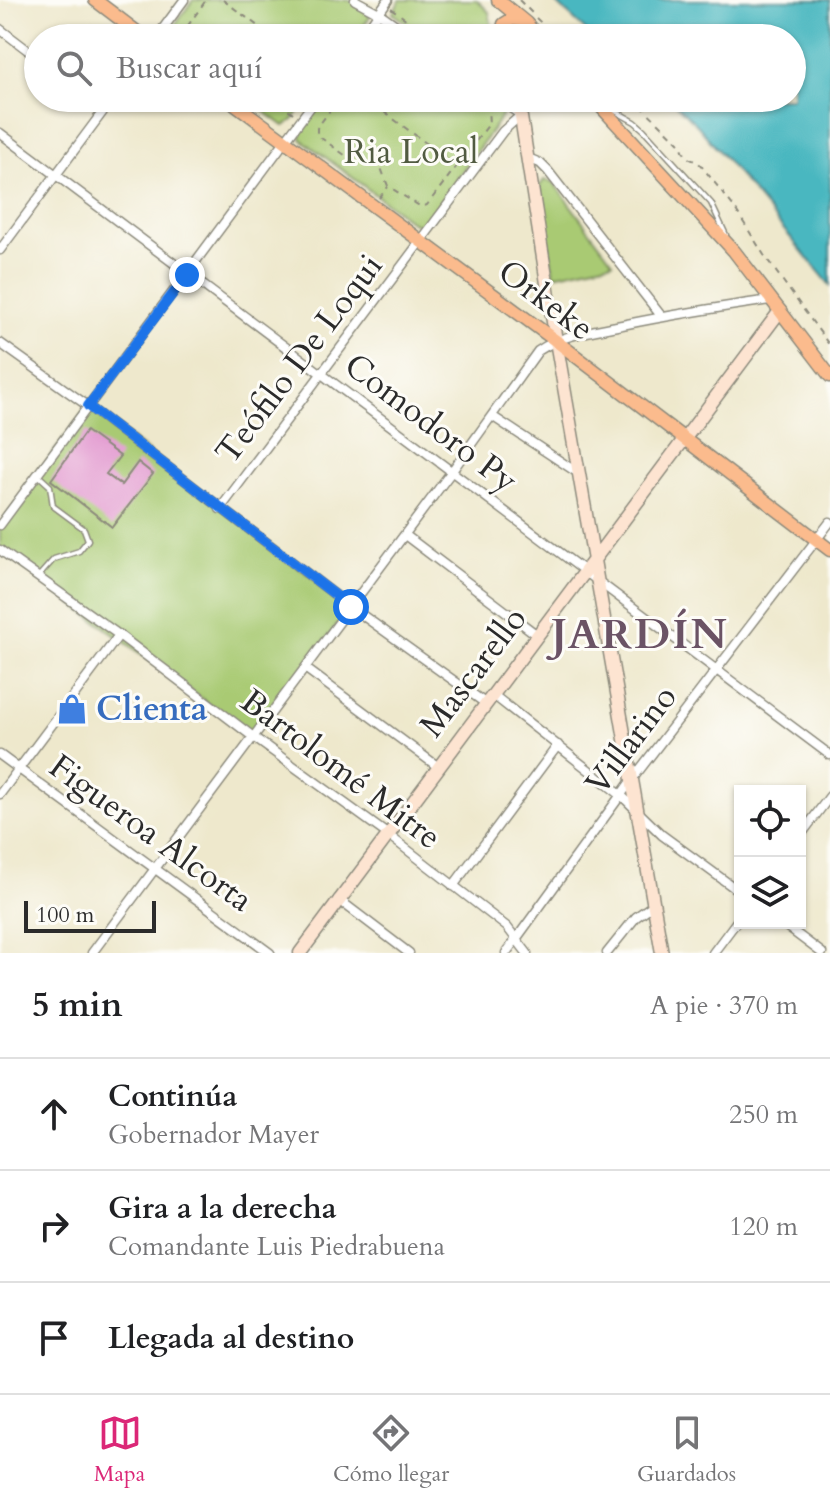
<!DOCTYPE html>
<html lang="es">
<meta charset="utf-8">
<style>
body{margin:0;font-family:Cardo,serif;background:#f6f6f6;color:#202124}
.controls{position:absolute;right:24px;bottom:24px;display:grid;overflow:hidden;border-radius:0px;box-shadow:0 2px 6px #0004}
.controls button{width:72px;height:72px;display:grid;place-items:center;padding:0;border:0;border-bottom:2px solid #e0e0e0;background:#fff;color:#202124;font:40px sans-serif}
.scale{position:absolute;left:24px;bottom:20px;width:132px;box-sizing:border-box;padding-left:8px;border:4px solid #2b2b2b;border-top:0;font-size:22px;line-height:28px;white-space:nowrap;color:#2b2b2b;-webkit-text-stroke:6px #fdfcf7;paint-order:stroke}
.stop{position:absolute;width:24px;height:24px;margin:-18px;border:6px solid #1a73e8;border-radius:50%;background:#fff}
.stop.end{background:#1a73e8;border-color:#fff;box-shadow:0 2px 8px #0008}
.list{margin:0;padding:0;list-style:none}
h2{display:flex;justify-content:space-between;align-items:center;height:104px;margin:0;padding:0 32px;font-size:34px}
h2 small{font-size:26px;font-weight:400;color:#757577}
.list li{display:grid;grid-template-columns:52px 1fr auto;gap:24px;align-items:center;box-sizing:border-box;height:112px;padding:0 32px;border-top:2px solid #e0e0e0}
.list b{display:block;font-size:30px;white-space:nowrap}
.list p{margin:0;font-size:26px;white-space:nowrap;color:#757577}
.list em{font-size:26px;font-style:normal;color:#757577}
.icon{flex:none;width:44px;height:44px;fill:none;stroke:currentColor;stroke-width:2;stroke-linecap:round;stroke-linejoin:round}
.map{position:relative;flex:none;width:830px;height:953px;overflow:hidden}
.search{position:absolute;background:#fff;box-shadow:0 2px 6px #0004;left:24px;right:24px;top:24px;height:88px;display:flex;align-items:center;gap:20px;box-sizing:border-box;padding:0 28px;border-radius:44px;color:#757577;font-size:30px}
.sheet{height:440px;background:#fff}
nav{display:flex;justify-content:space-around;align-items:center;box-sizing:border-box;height:112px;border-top:2px solid #e0e0e0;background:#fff;font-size:22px;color:#757577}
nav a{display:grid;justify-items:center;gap:4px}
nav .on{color:#db2777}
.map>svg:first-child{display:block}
.green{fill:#a9ca73;stroke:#6a7a4f;stroke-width:2}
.water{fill:#48b7c0;stroke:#3a7176;stroke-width:2}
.building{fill:#e39cd1}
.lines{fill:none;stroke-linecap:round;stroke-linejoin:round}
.service-casing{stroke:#8c8a7c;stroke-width:7}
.minor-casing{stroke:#8c8a7c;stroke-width:11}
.secondary-casing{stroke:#8c8a7c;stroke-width:15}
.primary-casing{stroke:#8c8a7c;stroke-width:15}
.path{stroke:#8c8a7c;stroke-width:2;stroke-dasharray:6 6;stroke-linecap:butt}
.service{stroke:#fff;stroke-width:4}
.minor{stroke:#fff;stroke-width:8}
.secondary{stroke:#fde4d1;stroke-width:12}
.primary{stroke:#fbbb8d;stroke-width:12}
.route{stroke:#1a73e8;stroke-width:10}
.labels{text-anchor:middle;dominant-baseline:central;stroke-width:6;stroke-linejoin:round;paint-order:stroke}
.park-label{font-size:34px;fill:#515b41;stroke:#fdfcf7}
.street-label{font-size:34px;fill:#2b2b2b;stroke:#fdfcf7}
.shop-label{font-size:34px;font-weight:bold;fill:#366cbe;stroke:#fdfcf7;text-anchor:start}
.district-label{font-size:42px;font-weight:bold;letter-spacing:2px;fill:#6b5365;stroke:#fdfcf7}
</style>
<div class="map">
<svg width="830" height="953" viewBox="0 0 830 953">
<rect width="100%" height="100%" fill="#fdfcf7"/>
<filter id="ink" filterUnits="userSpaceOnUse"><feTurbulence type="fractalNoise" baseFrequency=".0125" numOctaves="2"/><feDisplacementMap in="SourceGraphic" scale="16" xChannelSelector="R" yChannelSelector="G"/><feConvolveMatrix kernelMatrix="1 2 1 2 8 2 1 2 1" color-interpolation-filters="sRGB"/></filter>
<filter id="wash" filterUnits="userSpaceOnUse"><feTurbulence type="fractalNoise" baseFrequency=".006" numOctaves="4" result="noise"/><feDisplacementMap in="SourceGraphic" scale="32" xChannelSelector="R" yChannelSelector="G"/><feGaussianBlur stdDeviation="1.8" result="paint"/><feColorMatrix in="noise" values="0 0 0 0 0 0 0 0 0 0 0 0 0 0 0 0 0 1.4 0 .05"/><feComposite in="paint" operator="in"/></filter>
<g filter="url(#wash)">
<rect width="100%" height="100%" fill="#eee8cc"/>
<path class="green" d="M193,0H349L365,9L370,17L354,38H170L171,30Z
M400,0H477L489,12L494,38H426L393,13Z
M246,98H309L293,120L284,126Z
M323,98H487L501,108L503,114L426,223L420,225L412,222L301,139L302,126Z
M544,180L553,182L613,262L554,275L539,187Z
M88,406L351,607L252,736L0,550V525Z"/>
<path class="water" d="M553,0H830V285L698,126L669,98H792V38H594Z"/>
<g id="blocks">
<path class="building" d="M86,431L120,456L106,474L121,485L138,462L153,474L112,527L51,480Z"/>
</g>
</g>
<g filter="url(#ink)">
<use href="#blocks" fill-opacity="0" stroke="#8c8a7c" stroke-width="2"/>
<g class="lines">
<g class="service-casing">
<path id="service" d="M606,106L635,122L644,130L711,203L726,235
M38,577L54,559L79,551L88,540L84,529L53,506L50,486L39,476"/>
</g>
<g class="minor-casing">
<path id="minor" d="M355,0L379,13L414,38
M0,29L38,58
M156,38L184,0
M361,38L388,0
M91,98L105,109
M0,133L830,755
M528,158L540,163L548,171L662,317
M0,250L113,98
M0,343L88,406L351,607L485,703
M492,416L581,475
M220,509L503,131L521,115L496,98
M0,525L317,98
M405,535L537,635
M0,550L119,635L252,736L387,834L507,927L527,953
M305,668L437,766
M492,694L622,796L662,835L740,892
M0,755L270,953
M0,794L119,635
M800,836L830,796
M453,886L558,745
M338,899L409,953
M782,923L822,953
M92,953L452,471L538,351C563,334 593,331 622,325C671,315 721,307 770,300
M506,953L631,781L830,522
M607,953L636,917L653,905
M713,953L740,917"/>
</g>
<g class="secondary-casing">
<path id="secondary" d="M518,98L556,341L662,953
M300,953L780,311"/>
</g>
<g class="primary-casing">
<path id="primary" d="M95,0L145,38
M498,0L526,23L539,38
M501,38L504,24L512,19L521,20
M227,98L556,341L830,550
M593,98L734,251L830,376"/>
</g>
<path class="path" d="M223,0L274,38
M519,0L532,13
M391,8L431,38
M536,18L557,38
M185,38L187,27L206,0
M286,98L289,110L293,113
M339,98L317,128V135L349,158L373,161L381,168L388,186L421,207L427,205L489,124L488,108L478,98
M365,98L457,166
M618,98L641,106L680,143L686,157L699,163L734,207L764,255L830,346
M379,198L388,187"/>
<use href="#service" class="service"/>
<use href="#minor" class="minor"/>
<use href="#secondary" class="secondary"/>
<use href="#primary" class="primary"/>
</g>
</g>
<g class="lines" filter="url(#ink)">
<path class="route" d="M187,275L88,406L351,607"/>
</g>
<defs>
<g id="shop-bare" transform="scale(2.4)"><path d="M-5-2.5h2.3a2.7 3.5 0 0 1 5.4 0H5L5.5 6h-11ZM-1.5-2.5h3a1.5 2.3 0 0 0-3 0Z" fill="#3f7fe0" stroke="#fdfcf7" stroke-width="2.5" paint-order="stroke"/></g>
</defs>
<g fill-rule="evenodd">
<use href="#shop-bare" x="72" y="709"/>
</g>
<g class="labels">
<g class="park-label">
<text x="411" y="152">Ria Local</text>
</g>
<g class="street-label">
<text transform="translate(546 300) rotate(37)">Orkeke</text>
<text transform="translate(299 359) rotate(-53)">Teófilo De Loqui</text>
<text transform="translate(431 423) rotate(37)">Comodoro Py</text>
<text transform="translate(473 672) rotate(-53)">Mascarello</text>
<text transform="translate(631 740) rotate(-53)">Villarino</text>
<text transform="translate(341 769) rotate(37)">Bartolomé Mitre</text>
<text transform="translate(151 833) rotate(36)">Figueroa Alcorta</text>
</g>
<g class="shop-label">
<text x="96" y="709">Clienta</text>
</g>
<g class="district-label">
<text x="640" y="634">JARDÍN</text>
</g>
</g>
</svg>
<div class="controls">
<button><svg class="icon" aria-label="locate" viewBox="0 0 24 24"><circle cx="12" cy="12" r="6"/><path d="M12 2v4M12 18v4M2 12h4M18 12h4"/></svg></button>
<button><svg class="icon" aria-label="layers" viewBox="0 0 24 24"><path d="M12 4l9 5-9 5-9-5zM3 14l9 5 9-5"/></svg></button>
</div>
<div class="scale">100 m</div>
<div class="stop" style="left:351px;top:607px"></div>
<div class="stop end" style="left:187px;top:275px"></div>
<div class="search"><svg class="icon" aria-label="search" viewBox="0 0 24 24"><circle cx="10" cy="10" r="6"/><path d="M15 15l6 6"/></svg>Buscar aquí</div>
</div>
<section class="sheet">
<h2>5 min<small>A pie · 370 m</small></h2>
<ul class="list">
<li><svg class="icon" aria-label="ahead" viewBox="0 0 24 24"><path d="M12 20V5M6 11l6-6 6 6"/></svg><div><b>Continúa</b><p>Gobernador Mayer</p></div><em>250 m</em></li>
<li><svg class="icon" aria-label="right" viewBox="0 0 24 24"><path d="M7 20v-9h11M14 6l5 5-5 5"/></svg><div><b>Gira a la derecha</b><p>Comandante Luis Piedrabuena</p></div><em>120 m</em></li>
<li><svg class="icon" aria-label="arrive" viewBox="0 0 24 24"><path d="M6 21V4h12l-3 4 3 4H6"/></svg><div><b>Llegada al destino</b></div></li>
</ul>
</section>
<nav>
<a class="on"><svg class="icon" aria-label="map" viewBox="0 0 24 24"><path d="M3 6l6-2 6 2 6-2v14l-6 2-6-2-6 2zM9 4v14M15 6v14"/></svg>Mapa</a>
<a><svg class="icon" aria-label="directions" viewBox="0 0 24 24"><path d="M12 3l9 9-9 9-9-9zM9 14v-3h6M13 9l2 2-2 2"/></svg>Cómo llegar</a>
<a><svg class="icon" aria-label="saved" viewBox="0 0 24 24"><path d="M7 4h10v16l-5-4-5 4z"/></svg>Guardados</a>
</nav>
